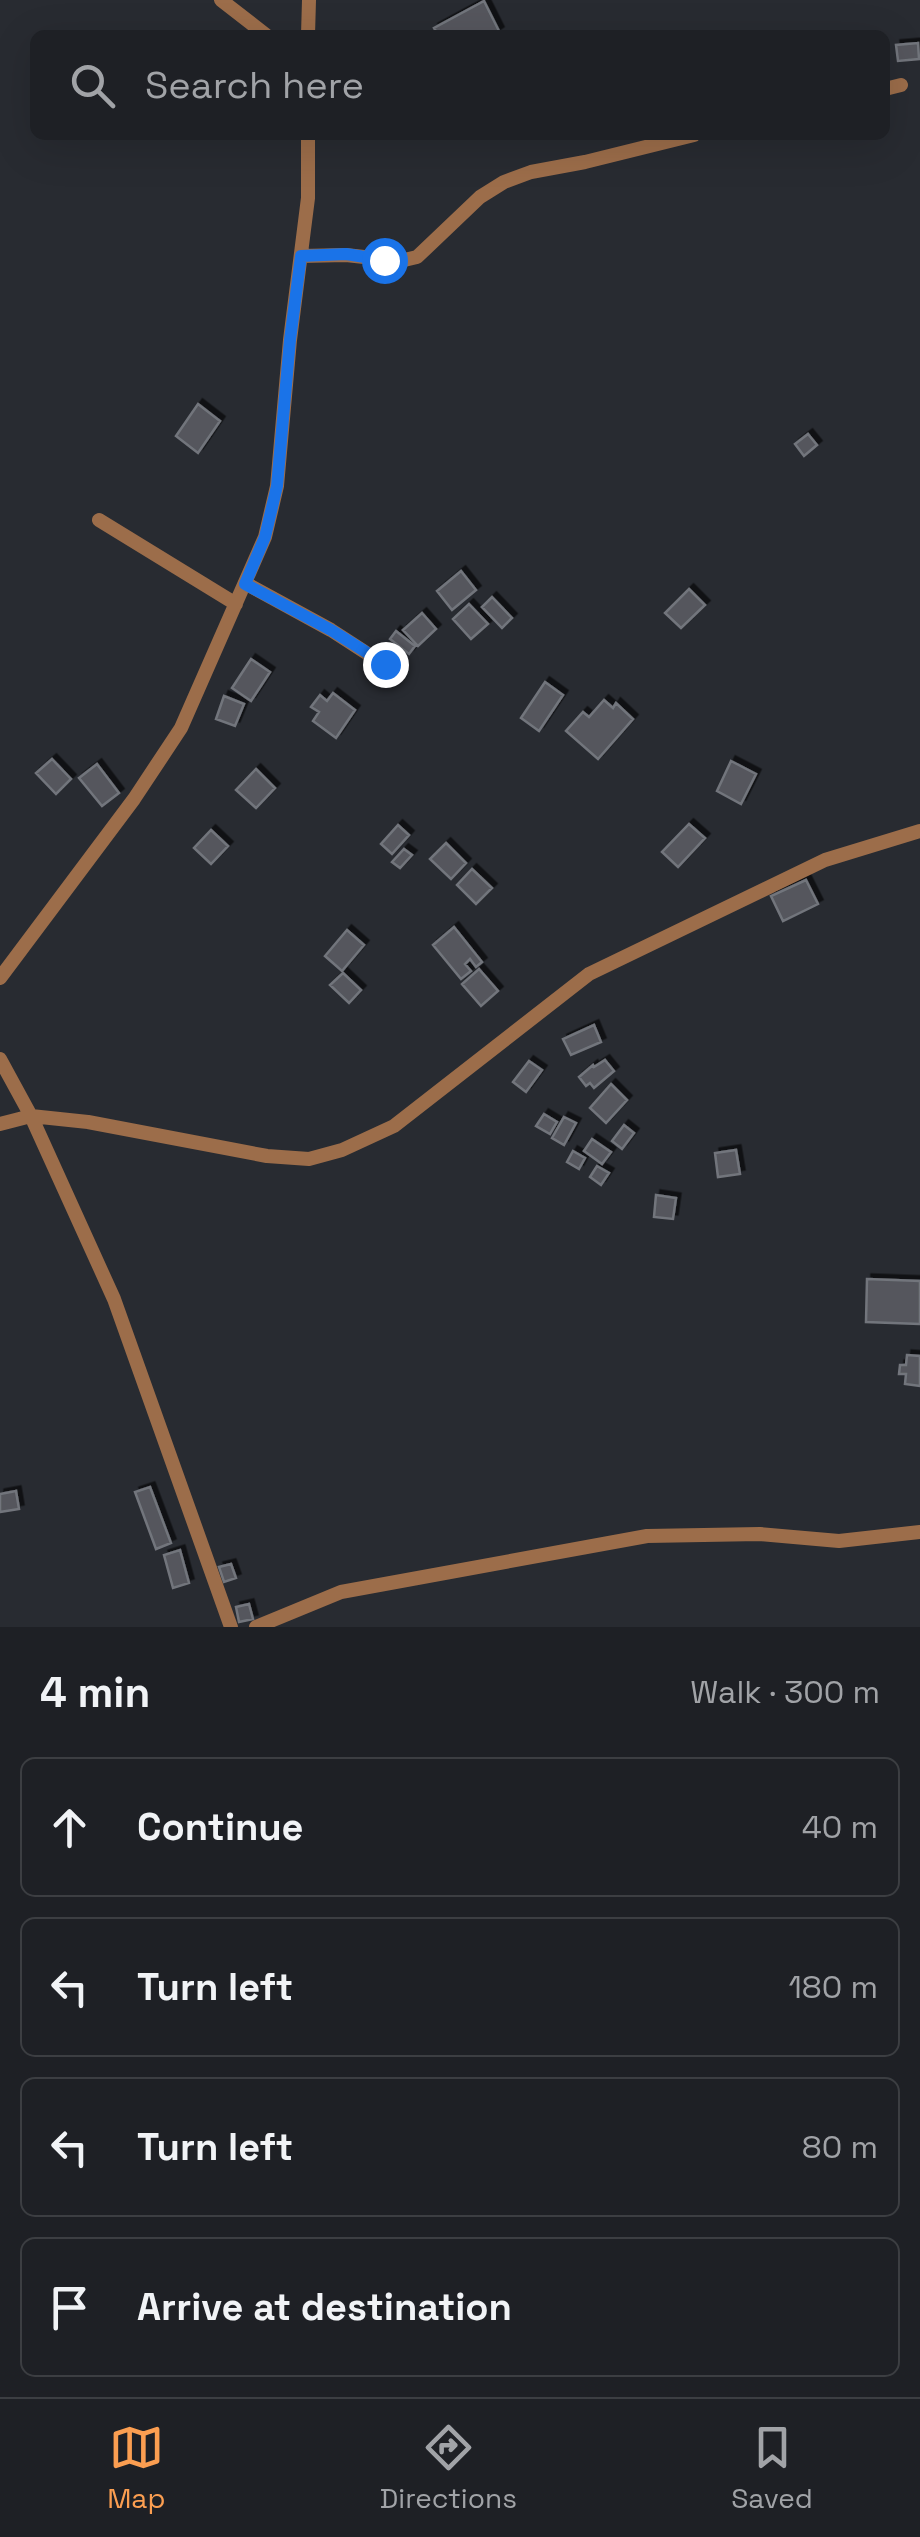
<!DOCTYPE html>
<meta charset="utf-8">
<style>
body{margin:0;font-family:"Space Grotesk",sans-serif;background:#2b2d32;color:#f1f3f6}
.stop{position:absolute;width:30px;height:30px;margin:-22px;border:8px solid #1a73e8;border-radius:50%;background:#fff}
.stop.end{background:#1a73e8;border-color:#fff;box-shadow:0 2px 10px #0008}
.list{margin:0;padding:0;list-style:none}
h2{display:flex;justify-content:space-between;align-items:center;height:130px;margin:0;padding:0 40px;font-size:42px}
h2 small{font-size:32px;font-weight:400;color:#a1a3a7}
.list li{display:grid;grid-template-columns:65px 1fr auto;gap:30px;align-items:center;box-sizing:border-box;height:140px;margin:0 20px 20px;padding:0 20px;border:2px solid #3c3e42;border-radius:15px}
.list b{display:block;font-size:38px;white-space:nowrap}
.list em{font-size:32px;font-style:normal;color:#a1a3a7}
.icon{flex:none;width:55px;height:55px;fill:none;stroke:currentColor;stroke-width:2;stroke-linecap:round;stroke-linejoin:round}
.map{position:relative;flex:none;width:920px;height:1627px;overflow:hidden}
.search{position:absolute;background:#1e2025;box-shadow:0 10px 40px #0002;left:30px;right:30px;top:30px;height:110px;display:flex;align-items:center;gap:25px;box-sizing:border-box;padding:0 35px;border-radius:15px;color:#a1a3a7;font-size:38px}
.sheet{height:770px;background:#1e2025}
nav{display:flex;justify-content:space-around;align-items:center;box-sizing:border-box;height:140px;border-top:2px solid #3c3e42;background:#1e2025;font-size:28px;color:#a1a3a7}
nav a{display:grid;justify-items:center;gap:5px}
nav .on{color:#fb9e51}
.map>svg:first-child{display:block}
.building{fill:#54575d;stroke:#72757c;stroke-width:2.5;filter:url(#shadow)}
.lines{fill:none;stroke-linecap:round;stroke-linejoin:round}
.street{stroke:#9c6d4a;stroke-width:14}
.route{stroke:#1a73e8;stroke-width:12}
</style>
<div class="map">
<svg width="920" height="1627" viewBox="0 0 920 1627">
<defs>
<filter id="shadow"><feDropShadow dx="4.5" dy="-4.5" stdDeviation="0" flood-color="#0009"/></filter>
</defs>
<rect width="100%" height="100%" fill="#282b31"/>
<path class="building" d="M484,1L499,31L493,35H436L437,33L434,28Z
M918,43L919,59L898,61L896,45Z
M198,404L220,421L198,453L176,436Z
M808,434L817,445L804,456L795,444Z
M461,571L476,590L452,610L437,591Z
M689,589L705,605L681,628L665,613Z
M492,597L512,618L502,628L482,607Z
M469,604L488,624L471,639L453,619Z
M422,613L436,629L418,646L403,630Z
M396,631L415,646L409,654L390,639Z
M251,659L270,672L251,701L232,688Z
M545,682L563,695L539,731L521,718Z
M333,693L355,710L336,738L313,721L319,712L311,707L320,695L327,701Z
M224,696L244,704L235,726L216,719Z
M604,700L613,708L616,703L633,719L598,759L566,731L583,712L589,717Z
M52,759L71,779L56,794L36,773Z
M731,761L756,774L741,804L717,791Z
M97,764L119,793L102,806L79,778Z
M256,769L275,788L256,808L236,790Z
M689,824L705,838L678,867L662,852Z
M398,825L409,835L392,854L381,844Z
M211,830L228,846L211,864L194,848Z
M446,843L466,863L451,879L430,859Z
M404,849L412,855L400,868L392,862Z
M472,869L492,888L476,904L457,885Z
M806,880L818,904L783,921L771,896Z
M454,927L482,962L476,967L470,959L465,964L471,971L461,979L433,945Z
M347,930L364,945L342,971L325,956Z
M479,969L498,991L481,1006L462,984Z
M343,973L361,990L349,1003L330,985Z
M594,1025L601,1042L571,1055L563,1039Z
M605,1060L614,1071L594,1088L590,1083L586,1086L579,1077L593,1065L594,1067Z
M529,1061L542,1070L526,1092L513,1082Z
M611,1084L627,1100L606,1123L590,1108Z
M544,1114L557,1122L550,1134L536,1126Z
M564,1117L576,1123L564,1145L552,1138Z
M624,1125L634,1133L622,1149L612,1141Z
M592,1139L611,1152L602,1164L584,1151Z
M736,1150L740,1174L718,1177L715,1153Z
M573,1151L585,1158L579,1169L567,1162Z
M597,1166L609,1173L601,1185L590,1177Z
M656,1195L676,1198L673,1219L654,1217Z
M867,1279L920,1281V1324L866,1322Z
M907,1355L920,1356V1386L905,1384L906,1374H899L900,1365H906Z
M150,1487L171,1543L156,1549L135,1492Z
M16,1491L19,1509L0,1512V1494Z
M180,1550L189,1583L173,1588L164,1555Z
M231,1564L236,1578L224,1582L219,1567Z
M249,1604L253,1619L239,1622L236,1607Z"/>
<g class="lines">
<path class="street" d="M221,0L266,35
M308,35L309,0
M885,89L901,85
M301,256L346,255L400,261L417,257L480,197L504,182L531,172L585,162L694,135
M99,520L236,604
M245,583L331,630L385,665
M0,978L134,799L181,728L265,537L277,486L290,340L308,198V135
M0,1059L31,1116L114,1299L231,1627
M0,1124L31,1116L88,1122L267,1156L309,1159L342,1150L394,1126L589,974L825,860L920,831
M256,1627L341,1592L647,1536L760,1534L839,1541L920,1532"/>
</g>
<g class="lines">
<path class="route" d="M384,260L346,254L301,256L290,340L277,486L265,537L245,584L331,630L385,664"/>
</g>
</svg>
<div class="stop" style="left:384px;top:260px"></div>
<div class="stop end" style="left:385px;top:664px"></div>
<div class="search"><svg class="icon" aria-label="search" viewBox="0 0 24 24"><circle cx="10" cy="10" r="6"/><path d="M15 15l6 6"/></svg>Search here</div>
</div>
<section class="sheet">
<h2>4 min<small>Walk · 300 m</small></h2>
<ul class="list">
<li><svg class="icon" aria-label="ahead" viewBox="0 0 24 24"><path d="M12 20V5M6 11l6-6 6 6"/></svg><div><b>Continue</b></div><em>40 m</em></li>
<li><svg class="icon" aria-label="left" viewBox="0 0 24 24"><path d="M17 20v-9H6M10 6l-5 5 5 5"/></svg><div><b>Turn left</b></div><em>180 m</em></li>
<li><svg class="icon" aria-label="left" viewBox="0 0 24 24"><path d="M17 20v-9H6M10 6l-5 5 5 5"/></svg><div><b>Turn left</b></div><em>80 m</em></li>
<li><svg class="icon" aria-label="arrive" viewBox="0 0 24 24"><path d="M6 21V4h12l-3 4 3 4H6"/></svg><div><b>Arrive at destination</b></div></li>
</ul>
</section>
<nav>
<a class="on"><svg class="icon" aria-label="map" viewBox="0 0 24 24"><path d="M3 6l6-2 6 2 6-2v14l-6 2-6-2-6 2zM9 4v14M15 6v14"/></svg>Map</a>
<a><svg class="icon" aria-label="directions" viewBox="0 0 24 24"><path d="M12 3l9 9-9 9-9-9zM9 14v-3h6M13 9l2 2-2 2"/></svg>Directions</a>
<a><svg class="icon" aria-label="saved" viewBox="0 0 24 24"><path d="M7 4h10v16l-5-4-5 4z"/></svg>Saved</a>
</nav>
